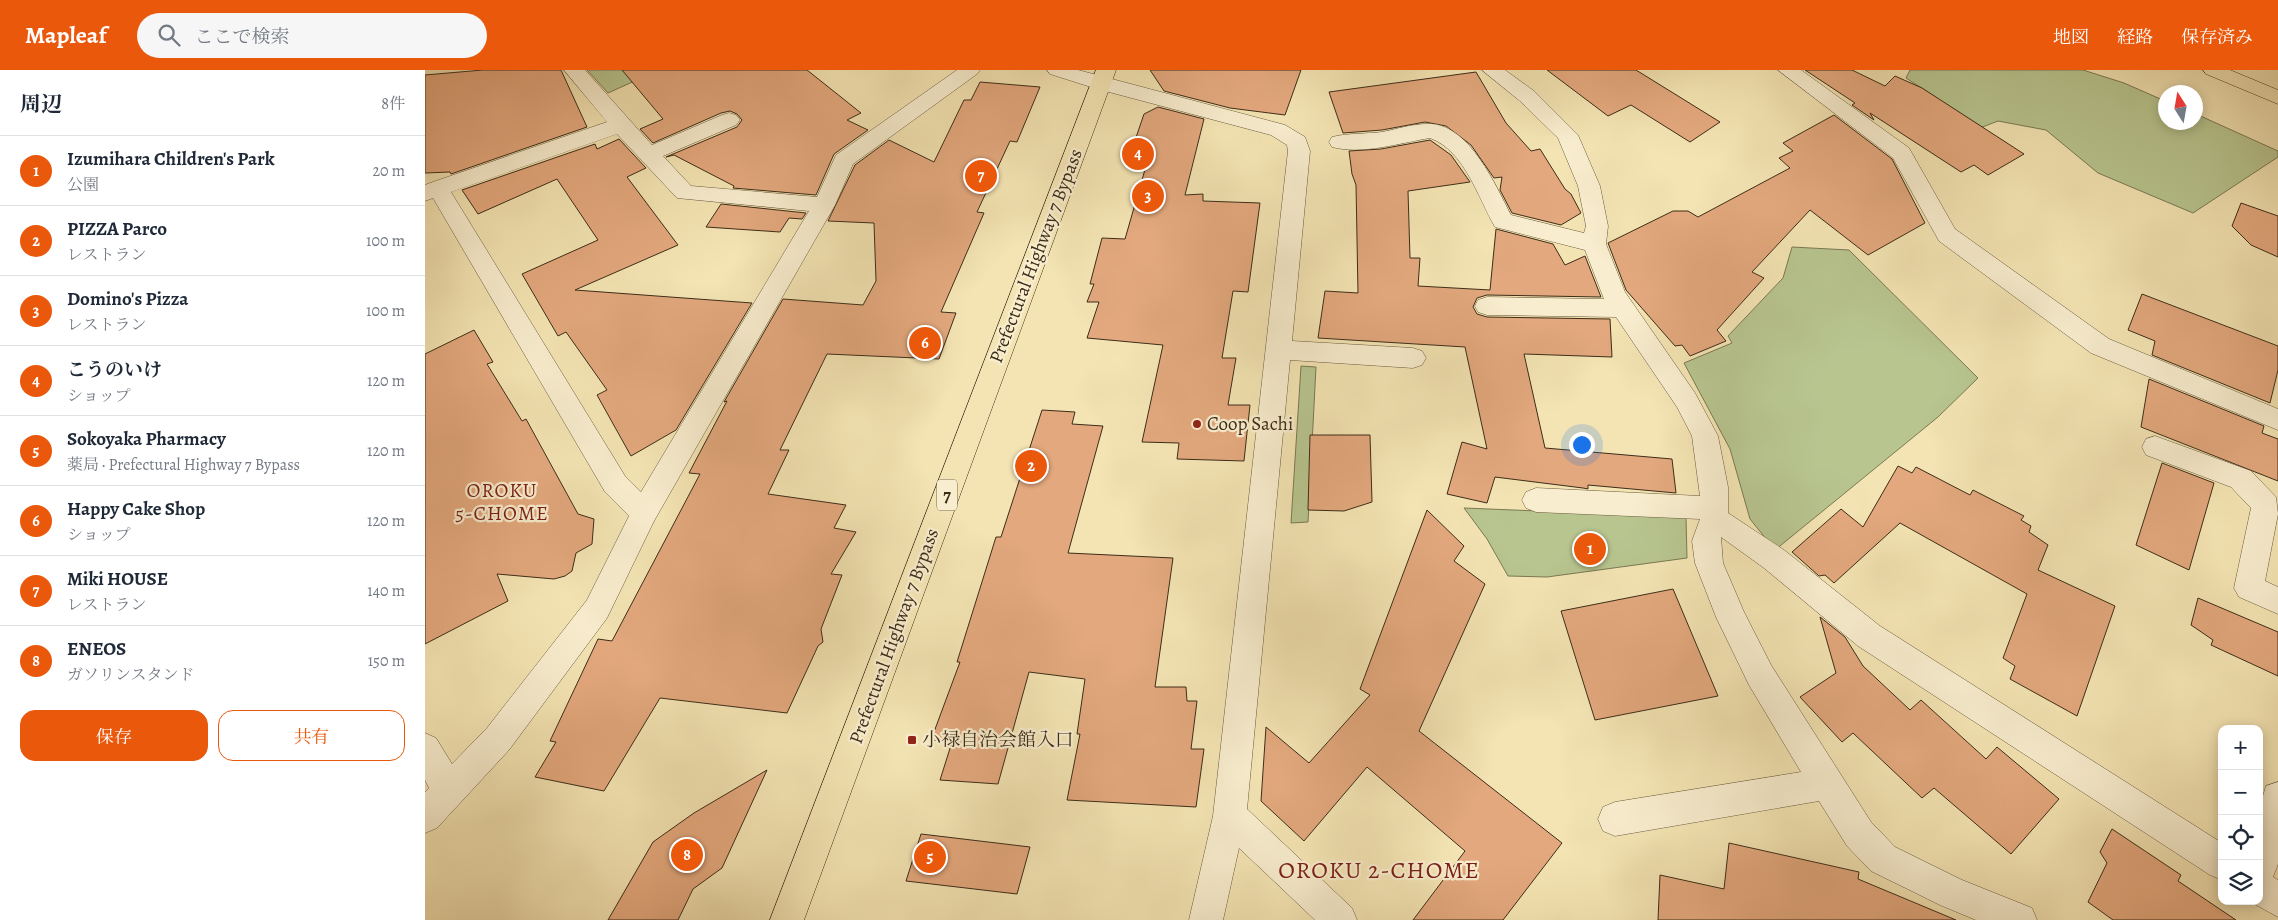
<!DOCTYPE html>
<html lang="ja">
<meta charset="utf-8">
<style>
body{margin:0;font-family:Alegreya,"Noto Serif JP",serif;background:#f6f6f7;color:#1f2937}
.controls{position:absolute;right:15px;bottom:15px;display:grid;overflow:hidden;border-radius:10px;box-shadow:0 2px 12px #0003}
.controls button{width:45px;height:45px;display:grid;place-items:center;padding:0;border:0;border-bottom:1px solid #e0e1e3;background:#fff;color:#1f2937;font:25px sans-serif}
.compass{position:absolute;left:1733px;top:15px;width:45px;height:45px;border-radius:50%;background:#fff;box-shadow:0 2px 12px #0003;rotate:349deg}
.you{position:absolute;left:1156px;top:374px;width:18px;height:18px;margin:-12px;border:4px solid #fff;border-radius:50%;background:#1a73e8;box-shadow:0 0 0 8px #1a73e833}
.badge{display:grid;place-items:center;width:32px;height:32px;border-radius:50%;background:#ea580c;color:#fff;font-size:16px;font-weight:700}
.pin{position:absolute;translate:-50% -50%;border:2px solid #fff;box-shadow:0 1px 5px #0006}
.list{margin:0;padding:0;list-style:none}
h2{display:flex;justify-content:space-between;align-items:center;height:65px;margin:0;padding:0 20px;font-size:21px}
h2 small{font-size:16px;font-weight:400;color:#747a83}
.list li{display:grid;grid-template-columns:32px 1fr auto;gap:15px;align-items:center;box-sizing:border-box;height:70px;padding:0 20px;border-top:1px solid #e0e1e3}
.list b{display:block;font-size:19px;white-space:nowrap}
.list p{margin:0;font-size:16px;white-space:nowrap;color:#747a83}
.list em{font-size:16px;font-style:normal;color:#747a83}
.actions{display:flex;gap:10px;padding:15px 20px}
.actions a{flex:1;padding:11px 0;border:1px solid #ea580c;border-radius:15px;text-align:center;font-size:18px;color:#ea580c}
.actions .main{background:#ea580c;color:#fff}
.icon{flex:none;width:28px;height:28px;fill:none;stroke:currentColor;stroke-width:2;stroke-linecap:round;stroke-linejoin:round}
.map{position:relative;flex:none;width:1853px;height:850px;overflow:hidden}
header{display:flex;align-items:center;gap:30px;box-sizing:border-box;height:70px;padding:0 25px;background:#ea580c;color:#fff}
header strong{font-size:24px}
nav{display:flex;gap:28px;margin-inline-start:auto;font-size:18px}
.search{width:350px;height:45px;background:#f6f6f7;display:flex;align-items:center;gap:12px;box-sizing:border-box;padding:0 18px;border-radius:28px;color:#747a83;font-size:19px}
main{display:flex}
aside{flex:1;background:#fff}
.map>svg:first-child{display:block}
.green{fill:#b8c58f;stroke:#7a7954}
.building{fill:#e3a87d;stroke:#3c2d18}
.lines{fill:none;stroke-linecap:round;stroke-linejoin:round}
.minor-casing{stroke:#6a5b3f;stroke-width:1}
.major-casing{stroke:#3c2d18;stroke-width:1}
.minor{fill:#f8edce;fill-rule:evenodd}
.major{fill:#f4e4b3;fill-rule:evenodd}
.poi-dot{fill:#8f2418;stroke:#f8edce;stroke-width:2}
.labels{text-anchor:middle;dominant-baseline:central;stroke-width:4.5;stroke-linejoin:round;paint-order:stroke}
.shield{fill:#f8edce;stroke:#74674f;stroke-width:1}
.shield-label{font-size:18px;font-weight:bold;fill:#3c2d18}
.street-label{font-size:19px;fill:#3c2d18;stroke:#f8edce}
.poi-label{font-size:19px;fill:#3c2d18;stroke:#f8edce;text-anchor:start}
.neighbourhood-label{font-size:20px;letter-spacing:1px;fill:#7a1f14;stroke:#f8edce}
.near-neighbourhood-label{font-size:24px;letter-spacing:1px;fill:#7a1f14;stroke:#f8edce}
</style>
<header>
<strong>Mapleaf</strong>
<div class="search"><svg class="icon" aria-label="search" viewBox="0 0 24 24"><circle cx="10" cy="10" r="6"/><path d="M15 15l6 6"/></svg>ここで検索</div>
<nav><a>地図</a><a>経路</a><a>保存済み</a></nav>
</header>
<main>
<aside>
<h2>周辺<small>8件</small></h2>
<ul class="list">
<li><span class="badge">1</span><div><b>Izumihara Children's Park</b><p>公園</p></div><em>20 m</em></li>
<li><span class="badge">2</span><div><b>PIZZA Parco</b><p>レストラン</p></div><em>100 m</em></li>
<li><span class="badge">3</span><div><b>Domino's Pizza</b><p>レストラン</p></div><em>100 m</em></li>
<li><span class="badge">4</span><div><b>こうのいけ</b><p>ショップ</p></div><em>120 m</em></li>
<li><span class="badge">5</span><div><b>Sokoyaka Pharmacy</b><p>薬局 · Prefectural Highway 7 Bypass</p></div><em>120 m</em></li>
<li><span class="badge">6</span><div><b>Happy Cake Shop</b><p>ショップ</p></div><em>120 m</em></li>
<li><span class="badge">7</span><div><b>Miki HOUSE</b><p>レストラン</p></div><em>140 m</em></li>
<li><span class="badge">8</span><div><b>ENEOS</b><p>ガソリンスタンド</p></div><em>150 m</em></li>
</ul>
<div class="actions"><a class="main">保存</a><a>共有</a></div>
</aside>
<div class="map">
<svg width="1853" height="850" viewBox="0 0 1853 850">
<rect width="100%" height="100%" fill="#f4e4b3"/>
<filter id="stains"><feTurbulence type="fractalNoise" baseFrequency=".004" numOctaves="4"/><feColorMatrix values="0 0 0 0 .2 0 0 0 0 .09 0 0 0 0 .02 0 0 0 .5 -.17"/></filter>
<radialGradient id="worn" r=".72"><stop offset=".6" stop-color="#630" stop-opacity="0"/><stop offset="1" stop-color="#630" stop-opacity=".3"/></radialGradient>
<path class="green" d="M162,0H234L183,23Z
M1485,0H1658L1699,13L1740,31V52H1770L1771,44L1853,81V87L1768,143L1673,103L1621,60L1573,51L1529,68L1512,28L1481,8Z
M1367,177L1424,180L1553,308L1513,347L1350,480L1325,449L1305,379L1259,293L1307,273L1303,266L1358,208Z
M876,296L891,297L883,452L866,453Z
M1039,438L1261,447L1262,488L1122,507L1083,506L1062,469Z"/>
<path class="building" d="M58,0H136L162,57L26,104L25,102L0,103V5Z
M197,0H382L436,43L422,50L443,60L409,84L391,125L308,118L309,116L249,85L241,87L312,57L317,50L312,44L305,41L296,43L228,73L215,59L238,49Z
M725,0H876L860,45L805,38L739,21Z
M1122,0H1211L1295,52L1265,72L1206,35L1183,46Z
M1380,0H1427L1460,16L1470,6L1497,18L1599,84L1563,105L1549,95L1536,102L1445,43L1449,50L1427,35L1430,33Z
M1051,2L1081,53L1106,81L1115,79L1140,119L1146,124L1156,143L1136,155L1087,143L1075,120L1077,107L1069,108L1046,75L1021,56L1000,52L957,60L918,63L904,22Z
M555,12L615,17L592,72L585,71L552,142L559,143L516,242L531,243L514,289L402,284L355,380H364L343,424L421,435L409,458L431,462L406,504L417,505L396,559L398,572L393,576L362,643L235,628L179,721L110,707L131,672L125,671L173,569L187,571L275,404L264,403L302,331L299,332L358,229L438,235L451,211L449,153L403,151L430,95L464,70L509,92L539,30H546Z
M733,37L779,49L760,125L778,124V131L835,133L823,222L808,221L797,288H811L803,335H825L819,391L752,389L754,373L717,372L738,275L662,268L674,232H662L669,214H665L677,168L700,169L721,96L702,94L719,44Z
M1409,45L1467,89L1500,153L1443,185L1385,140L1327,202L1339,208L1292,260L1301,271L1265,286L1257,275L1250,276L1201,220L1183,173L1248,141H1263L1273,147L1365,98L1354,88L1368,81L1358,73Z
M194,69L221,98L202,107L253,175L150,220L327,233L251,360L206,386L172,325L182,320L141,262L133,266L97,204L173,170L132,109L53,144L37,120L170,74L172,79Z
M1005,70L1026,85L1045,112L983,121L985,188H995L993,216L1065,220L1071,159L1128,174L1140,195L1160,186L1176,227L1062,225L1052,228L1048,237L1052,244L1062,247L1185,249L1187,287L1099,284L1120,378L1247,389L1251,423L1163,415V419L1158,418L1070,407L1062,433L1022,424L1037,372L1062,379L1040,277L893,268L900,221L933,223L931,115L927,104L924,81L956,79Z
M1816,133L1853,146V187L1826,175L1807,156Z
M296,134L381,143L377,149L364,148L355,162L281,157Z
M1717,224L1853,276V300L1845,333L1727,285L1730,271L1703,260Z
M49,260L68,292L62,294L97,351L101,349L153,444L169,449L167,474L151,483L147,501L140,506L129,509L72,504L83,531L0,574V284Z
M1724,309L1839,356L1837,363L1853,369V411L1716,357Z
M617,340L650,342L647,354L678,356L643,483L748,488L730,617H761L762,631H772L766,679H779L771,737L642,730L655,664H652L660,609L604,602L573,714L515,710L527,672L506,670L535,592H532L571,467H576Z
M885,365H945L947,432L919,441L883,440Z
M1737,393L1789,413L1764,500L1711,475Z
M1473,396L1487,403L1491,397L1545,425L1548,420L1599,446L1596,450L1606,456L1604,462L1623,475L1613,500L1690,536L1652,646L1585,609L1590,596L1578,588L1602,524L1475,453L1409,513L1400,505L1394,506L1367,482L1416,439L1438,457Z
M1002,440L1039,476L1029,491L1060,514L994,661L1137,773L1078,850H988L1040,781L942,697L879,771L836,731L841,657L884,693L945,625L935,619Z
M1248,519L1293,626L1170,650L1136,541Z
M1773,528L1853,562V606L1786,575L1788,570L1766,555Z
M1395,547L1420,567L1438,596L1485,640L1496,630L1561,689L1572,677L1634,729L1586,784L1509,718L1497,728L1428,663L1417,672L1375,627L1411,603Z
M342,700L297,798L268,819L253,850H183L228,772L269,743Z
M1687,759L1756,805L1753,811L1811,850H1688L1663,832L1682,793L1675,782Z
M496,764L605,777L592,824L481,811Z
M1304,773L1434,802L1433,809L1531,850H1233L1235,805L1299,819Z"/>
<g class="lines">
<g class="minor-casing">
<path id="minor" d="M139,0H160L227,75L297,45L304,43L311,45L315,50L311,55L238,86L266,116L392,127L411,85L532,0H555L552,4L428,94L410,135L229,451L182,548L84,680L12,758L0,763V722L4,718L0,710V663L11,668L27,694L62,658L162,530L204,446L180,422L8,128L0,131V115L5,113L182,52ZM192,64L252,128L384,141L216,422L200,406L26,122Z
M622,0H653L860,55L880,67L885,81L867,271L988,278L997,281L1001,288L997,295L988,298L865,290L822,739L927,838L932,850H890L814,778L798,850H764L788,746L863,81L862,75L846,65L669,18L625,4Z
M1057,0H1080L1109,21L1153,65L1175,116L1183,156L1181,174L1200,222L1270,323L1293,366L1303,417V443L1359,480L1455,556L1797,773V810L1785,805L1433,576L1339,498L1296,467L1298,493L1319,542L1346,595L1446,752L1470,777L1537,810L1607,838L1612,850H1551L1515,835L1446,801L1422,776L1394,731L1190,766L1178,761L1173,749L1178,737L1190,732L1376,702L1324,615L1291,547L1270,493L1267,471L1275,449L1111,442L1101,438L1097,430L1101,422L1111,418L1275,426L1267,366L1252,337L1191,247L1062,245L1053,242L1050,236L1053,230L1062,227L1179,229L1160,180L1070,157C1053,128 1040,81 1005,68C975,73 937,85 907,77L904,72L907,67C923,63 941,64 957,62C972,59 990,53 1006,54C1045,56 1071,116 1086,145L1159,163L1161,156L1153,116L1133,68L1095,31Z
M1353,0H1376L1484,78L1530,159L1684,269L1853,339V360L1666,283L1514,171L1468,88Z
M1730,366L1826,401L1851,427L1853,444L1840,511L1853,517V544L1814,527L1809,518L1826,438L1806,417L1721,385L1717,377L1721,369Z
M1853,712V794L1848,807L1853,810V847L1824,831H1834V739L1841,716Z"/>
</g>
<g class="major-casing">
<path id="major" d="M671,0H691L379,850H345Z
M1778,0H1805L1853,20V34L1781,4Z"/>
</g>
<use href="#minor" class="minor"/>
<use href="#major" class="major"/>
</g>
<g class="poi-dot">
<circle cx="772" cy="354" r="5"/>
<rect x="482" y="665" width="10" height="10" rx="2.5"/>
</g>
<g class="labels">
<rect class="shield" x="512" y="409.5" width="20" height="31" rx="4"/>
<g class="shield-label">
<text x="522" y="425">7</text>
</g>
<g class="street-label">
<text transform="translate(611 186) rotate(-69)">Prefectural Highway 7 Bypass</text>
<text transform="translate(469 566) rotate(-70)">Prefectural Highway 7 Bypass</text>
</g>
<g class="poi-label">
<text x="782" y="354">Coop Sachi</text>
<text x="497" y="670">小禄自治会館入口</text>
</g>
<g class="neighbourhood-label">
<text x="77" y="420">OROKU<tspan x="77" dy="23">5-CHOME</tspan></text>
</g>
<g class="near-neighbourhood-label">
<text x="954" y="800">OROKU 2-CHOME</text>
</g>
</g>
<rect width="100%" height="100%" filter="url(#stains)"/>
<rect width="100%" height="100%" fill="url(#worn)"/>
</svg>
<div class="controls">
<button>+</button>
<button>−</button>
<button><svg class="icon" aria-label="locate" viewBox="0 0 24 24"><circle cx="12" cy="12" r="6"/><path d="M12 2v4M12 18v4M2 12h4M18 12h4"/></svg></button>
<button><svg class="icon" aria-label="layers" viewBox="0 0 24 24"><path d="M12 4l9 5-9 5-9-5zM3 14l9 5 9-5"/></svg></button>
</div>
<svg class="compass" viewBox="-18 -18 36 36"><path d="M0-13l5 13h-10z" fill="#e53935"/><path d="M0 13l5-13h-10z" fill="#747a83"/></svg>
<div class="you"></div>
<div class="pin badge" style="left:1165px;top:479px">1</div>
<div class="pin badge" style="left:606px;top:396px">2</div>
<div class="pin badge" style="left:723px;top:126px">3</div>
<div class="pin badge" style="left:713px;top:84px">4</div>
<div class="pin badge" style="left:505px;top:787px">5</div>
<div class="pin badge" style="left:500px;top:273px">6</div>
<div class="pin badge" style="left:556px;top:106px">7</div>
<div class="pin badge" style="left:262px;top:785px">8</div>
</div>
</main>
